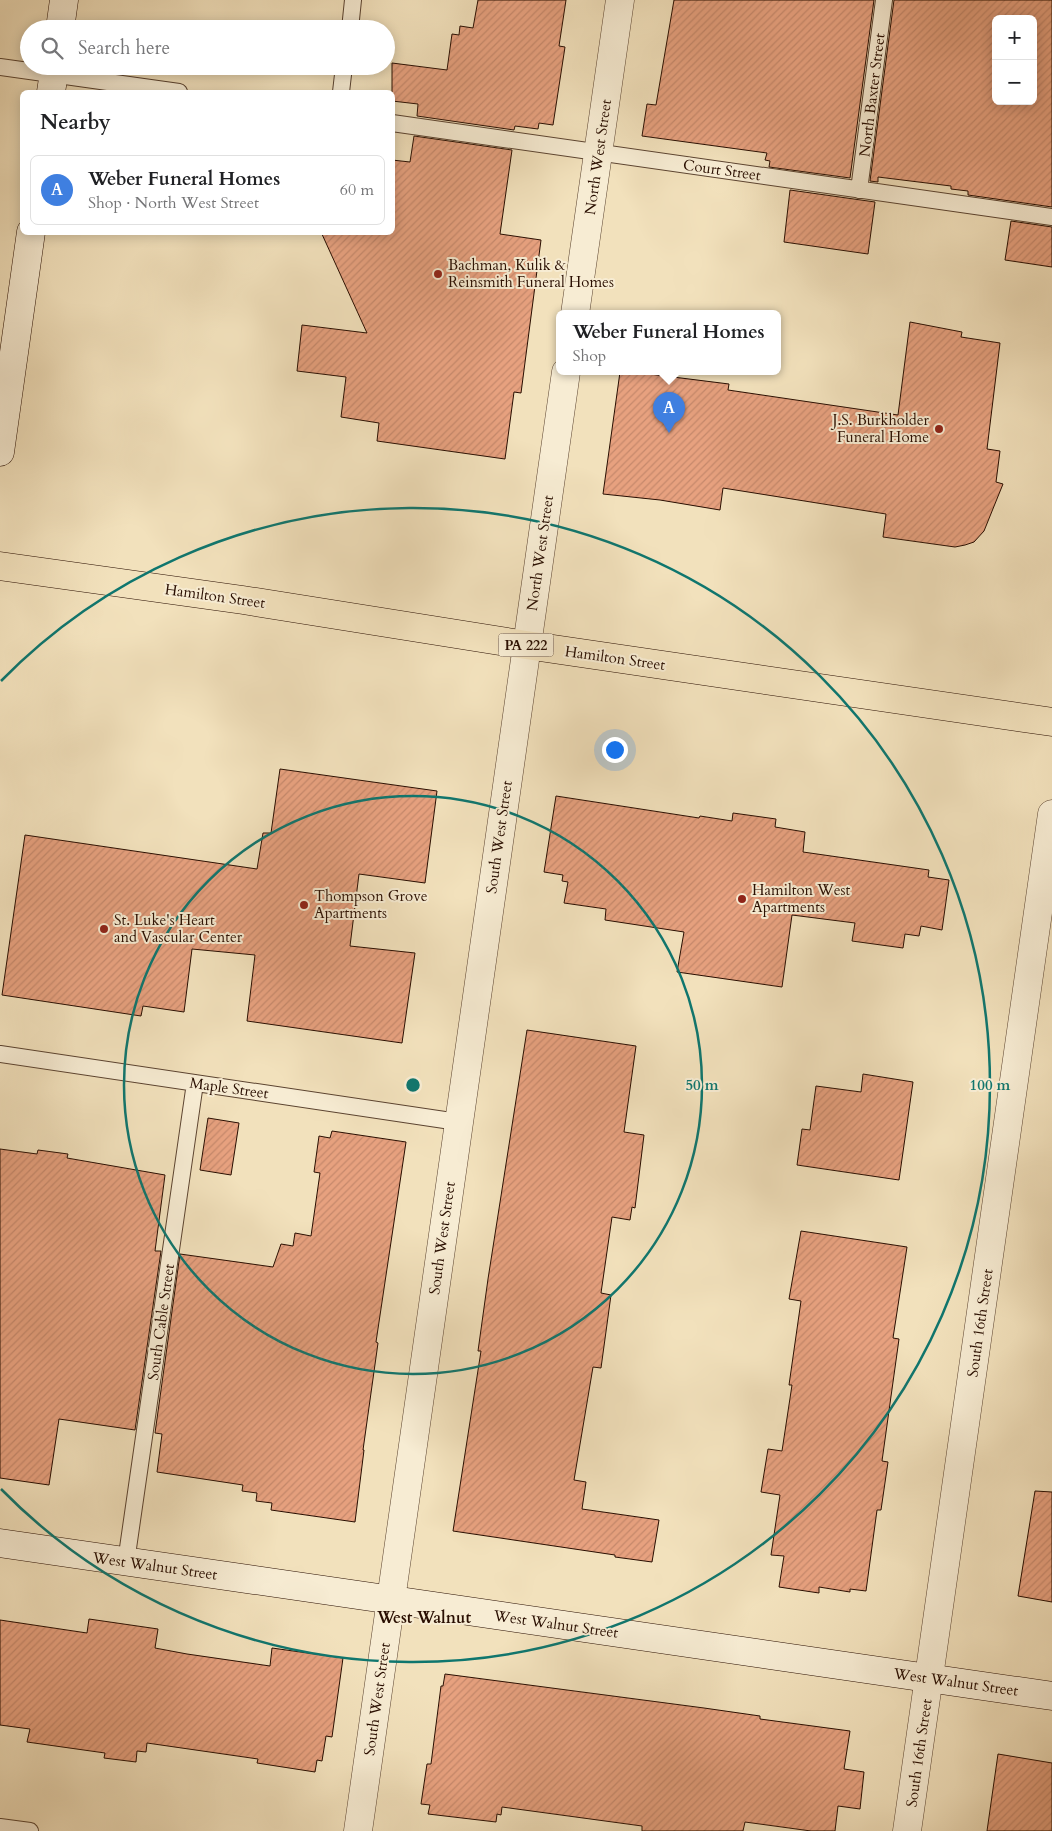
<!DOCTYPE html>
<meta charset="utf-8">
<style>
body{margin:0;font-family:Cardo,serif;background:#f6f6f6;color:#202124}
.controls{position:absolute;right:15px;top:15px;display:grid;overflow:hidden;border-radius:8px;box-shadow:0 2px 12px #0003}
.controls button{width:45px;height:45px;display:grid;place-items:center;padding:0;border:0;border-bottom:1px solid #e0e0e0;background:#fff;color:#202124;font:25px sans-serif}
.you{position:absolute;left:614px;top:749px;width:18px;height:18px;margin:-12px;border:4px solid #fff;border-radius:50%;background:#1a73e8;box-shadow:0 0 0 8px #1a73e833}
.badge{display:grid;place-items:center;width:32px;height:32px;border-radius:50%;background:#0f766e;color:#fff;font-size:16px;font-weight:700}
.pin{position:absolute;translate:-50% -41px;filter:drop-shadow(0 1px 2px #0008)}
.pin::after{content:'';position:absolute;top:26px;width:18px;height:15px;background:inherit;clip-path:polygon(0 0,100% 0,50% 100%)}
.popup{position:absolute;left:556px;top:310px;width:225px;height:65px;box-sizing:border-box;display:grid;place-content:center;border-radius:8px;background:#fff;filter:drop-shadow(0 1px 4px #0005);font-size:16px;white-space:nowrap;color:#757577}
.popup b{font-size:19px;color:#202124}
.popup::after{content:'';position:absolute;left:50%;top:100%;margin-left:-10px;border:10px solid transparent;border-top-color:#fff}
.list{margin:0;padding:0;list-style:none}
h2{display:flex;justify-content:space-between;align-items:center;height:65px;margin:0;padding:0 20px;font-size:21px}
h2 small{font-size:16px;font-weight:400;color:#757577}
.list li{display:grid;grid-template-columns:32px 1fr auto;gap:15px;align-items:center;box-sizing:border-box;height:70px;margin:0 10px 10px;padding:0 10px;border:1px solid #e0e0e0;border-radius:8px}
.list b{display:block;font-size:19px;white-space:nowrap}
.list p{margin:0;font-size:16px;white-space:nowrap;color:#757577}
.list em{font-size:16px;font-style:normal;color:#757577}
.icon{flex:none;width:28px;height:28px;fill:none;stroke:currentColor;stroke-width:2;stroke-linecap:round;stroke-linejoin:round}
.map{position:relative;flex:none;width:1052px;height:1831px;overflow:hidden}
.search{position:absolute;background:#fff;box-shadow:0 2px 12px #0003;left:20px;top:20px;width:375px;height:55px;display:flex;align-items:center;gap:12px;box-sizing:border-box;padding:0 18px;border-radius:28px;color:#757577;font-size:19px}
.panel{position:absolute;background:#fff;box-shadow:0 2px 12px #0003;left:20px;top:90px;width:375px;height:145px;border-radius:8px}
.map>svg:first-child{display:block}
.building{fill:url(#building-hatch);stroke:#290e01;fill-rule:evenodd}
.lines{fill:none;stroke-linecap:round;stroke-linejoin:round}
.lane-casing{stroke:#5b4330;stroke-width:18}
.street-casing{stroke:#5b4330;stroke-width:29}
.secondary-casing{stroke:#290e01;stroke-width:29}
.primary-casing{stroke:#290e01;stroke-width:29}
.lane{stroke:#f7ecd3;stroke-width:16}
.street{stroke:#f7ecd3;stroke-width:28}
.secondary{stroke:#f7ecd3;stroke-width:28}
.primary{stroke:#f2e1bc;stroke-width:28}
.ring{fill:none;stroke:#0f766e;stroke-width:2.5}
.poi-dot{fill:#8f2418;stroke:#f7ecd3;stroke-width:2}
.labels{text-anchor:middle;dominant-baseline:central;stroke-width:4;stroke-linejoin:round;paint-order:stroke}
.shield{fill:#f7ecd3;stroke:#675140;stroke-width:1}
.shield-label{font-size:14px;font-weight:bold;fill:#290e01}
.street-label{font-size:15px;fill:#290e01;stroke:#f7ecd3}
.poi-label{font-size:15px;fill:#290e01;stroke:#f7ecd3;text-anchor:start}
.neighbourhood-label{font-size:16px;font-weight:bold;fill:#290e01;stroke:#f7ecd3}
.centre{fill:#0f766e;stroke:#f7ecd3;stroke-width:2.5}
.ring-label{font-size:15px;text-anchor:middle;font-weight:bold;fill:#0f766e;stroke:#f7ecd3;stroke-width:4;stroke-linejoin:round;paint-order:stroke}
</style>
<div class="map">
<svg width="1052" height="1831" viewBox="0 0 1052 1831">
<defs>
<pattern id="building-hatch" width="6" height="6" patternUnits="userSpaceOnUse" patternTransform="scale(1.25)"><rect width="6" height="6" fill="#e7a17f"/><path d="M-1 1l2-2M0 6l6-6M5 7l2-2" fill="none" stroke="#c6896c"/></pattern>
</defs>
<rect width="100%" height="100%" fill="#f2e1bc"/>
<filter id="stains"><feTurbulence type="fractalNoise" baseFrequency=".004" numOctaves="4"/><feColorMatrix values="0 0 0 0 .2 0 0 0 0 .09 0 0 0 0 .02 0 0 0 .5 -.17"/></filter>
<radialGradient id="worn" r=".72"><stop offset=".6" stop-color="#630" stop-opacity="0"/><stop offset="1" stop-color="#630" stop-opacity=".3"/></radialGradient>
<path class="building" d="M478,0H566L559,46L565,47L553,125L539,123L538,129L515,126L514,130L417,116L418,104L392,101V63L447,70L452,34L459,35L460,26L473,28Z
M674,0H874L850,178L769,167L770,161L765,160L767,153L642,136L647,104L656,105Z
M894,0H1052V207L968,195V191L951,189V186L878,177V182L870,181ZM996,19H1033V101H996Z
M414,136L512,150L500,234L541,240L521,393L514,392L505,459L377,441L379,423L341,417L346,377L297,371L302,325L367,333L321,232H392V160L410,162Z
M790,190L875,202L868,254L784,242Z
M1011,221L1052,227V267L1005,260Z
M910,322L962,332L961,337L1000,343L987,449L1000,451L996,482L1003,484L984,531L974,542L965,545L955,547L883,537L886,514L723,488L720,510L660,500L603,494L620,372H633L729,384L728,390L898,415Z
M280,769L437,791L425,883L359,874L350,946L415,953L402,1043L247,1021L255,955L192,949L184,1012L143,1006L141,1016L2,995L25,835L257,869L263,833H271Z
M556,796L699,818L700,816L732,821L733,813L776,819L775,827L805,832L803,852L929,870L928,877L949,880L942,930L921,926L919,936L905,934L903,948L852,941L855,923L792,915L782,987L677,972L684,932L605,920L606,909L564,903L568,882L562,881L563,875L544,872Z
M527,1030L636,1046L624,1132L644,1135L635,1208L632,1207L630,1220L612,1217L601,1293L611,1295L601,1368L593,1367L574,1480L586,1482L582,1509L659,1520L652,1562L615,1557V1555L453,1531L481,1351H478L488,1279Z
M863,1074L913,1082L899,1180L797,1165L802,1129L810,1130L816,1086L861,1092Z
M208,1118L239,1123L231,1175L200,1170Z
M332,1131L406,1142L376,1342L378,1343L363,1450H364L355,1522L271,1510L272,1503L256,1501L257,1493L242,1491L243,1485L157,1472L162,1434L155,1433L180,1254L273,1267L281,1244L293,1246L295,1233L311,1236L320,1173L314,1172L319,1136L330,1138Z
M0,1149L37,1154L38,1150L68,1154L67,1158L165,1175L155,1251H161L135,1430L59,1419L49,1485L0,1478Z
M801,1231L907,1247L893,1338L899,1339L882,1461L888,1462L881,1510H877L866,1591L850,1589V1592L819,1587V1593L779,1587L784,1556L771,1555L780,1495L761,1492L768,1449L782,1451L792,1385H789L801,1301L789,1299Z
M1035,1491L1052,1492V1602L1018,1596Z
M89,1619L158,1629L155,1648L187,1654L270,1666L272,1648L343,1658L332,1737L326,1736L322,1761L317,1760L315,1772L257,1763L258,1759L147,1743L146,1752L137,1751L136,1762L104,1758L105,1753L27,1742L30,1729L0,1725V1620L87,1633Z
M445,1674L704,1708L760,1716V1719L850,1731L844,1769L864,1772L860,1809L838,1806L835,1831H811L745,1822L743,1831H642V1826L502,1807L501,1815L497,1814L496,1822L428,1814L430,1805L421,1804L427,1764H431L441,1686H443Z
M998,1754L1052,1763V1831H987Z"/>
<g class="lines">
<g class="lane-casing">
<path id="lane" d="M350,29L353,0
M0,67L179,92
M341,92L344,66
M392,123L1052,217
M859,190L884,0
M0,1054L458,1122
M126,1562L195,1083
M0,1827L30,1831"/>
</g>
<g class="street-casing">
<path id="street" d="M575,314L620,0
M358,1831L566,372
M907,1831L1052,814"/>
</g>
<g class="secondary-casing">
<path id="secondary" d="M60,29L64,0
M51,92L55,66
M0,452L31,232
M0,1543L1052,1696"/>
</g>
<g class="primary-casing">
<path id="primary" d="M0,566L243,600L526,645L1052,722"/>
</g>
<use href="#lane" class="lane"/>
<use href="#street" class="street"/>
<use href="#secondary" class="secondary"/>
<use href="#primary" class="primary"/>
</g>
<g class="ring">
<circle cx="413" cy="1085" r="289"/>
<path d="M1 681A577 577 0 1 1 1 1489"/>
</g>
<g class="poi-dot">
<circle cx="438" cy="274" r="5"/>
<circle cx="939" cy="429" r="5"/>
<circle cx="742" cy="899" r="5"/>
<circle cx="304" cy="905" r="5"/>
<circle cx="104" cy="929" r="5"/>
</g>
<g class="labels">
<rect class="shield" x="498.5" y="633.5" width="55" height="23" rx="4"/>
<g class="shield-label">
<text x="526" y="645">PA 222</text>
</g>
<g class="street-label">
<text transform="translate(872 95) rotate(-83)">North Baxter Street</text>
<text transform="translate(598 157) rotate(-82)">North West Street</text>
<text transform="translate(722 170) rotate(8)">Court Street</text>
<text transform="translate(540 553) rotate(-82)">North West Street</text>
<text transform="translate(215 596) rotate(8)">Hamilton Street</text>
<text transform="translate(615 658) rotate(8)">Hamilton Street</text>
<text transform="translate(499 837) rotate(-82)">South West Street</text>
<text transform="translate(229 1088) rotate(8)">Maple Street</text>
<text transform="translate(442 1238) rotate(-82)">South West Street</text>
<text transform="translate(161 1322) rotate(-82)">South Cable Street</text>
<text transform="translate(980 1323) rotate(-82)">South 16th Street</text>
<text transform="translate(155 1566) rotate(8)">West Walnut Street</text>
<text transform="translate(556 1624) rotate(8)">West Walnut Street</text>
<text transform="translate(956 1682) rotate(8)">West Walnut Street</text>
<text transform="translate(377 1699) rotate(-82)">South West Street</text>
<text transform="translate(919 1753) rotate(-82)">South 16th Street</text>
</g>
<g class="poi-label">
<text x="448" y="265">Bachman, Kulik &amp;<tspan x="448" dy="17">Reinsmith Funeral Homes</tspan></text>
<text x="929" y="420" text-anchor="end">J.S. Burkholder<tspan x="929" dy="17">Funeral Home</tspan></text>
<text x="752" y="890">Hamilton West<tspan x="752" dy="17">Apartments</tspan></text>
<text x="314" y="896">Thompson Grove<tspan x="314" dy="17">Apartments</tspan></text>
<text x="114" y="920">St. Luke's Heart<tspan x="114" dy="17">and Vascular Center</tspan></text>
</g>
<g class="neighbourhood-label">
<text x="424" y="1618">West Walnut</text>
</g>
</g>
<circle cx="413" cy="1085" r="8" class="centre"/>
<g class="ring-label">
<text x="702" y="1090">50 m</text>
<text x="990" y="1090">100 m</text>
</g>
<rect width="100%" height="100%" filter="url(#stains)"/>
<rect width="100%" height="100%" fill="url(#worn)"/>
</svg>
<div class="controls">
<button>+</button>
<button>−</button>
</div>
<div class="you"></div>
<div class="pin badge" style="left:669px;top:433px;background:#3f7fe0">A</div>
<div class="popup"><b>Weber Funeral Homes</b>Shop</div>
<div class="search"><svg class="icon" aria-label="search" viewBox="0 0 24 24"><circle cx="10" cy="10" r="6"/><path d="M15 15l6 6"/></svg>Search here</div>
<section class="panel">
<h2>Nearby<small></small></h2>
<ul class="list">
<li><span class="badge" style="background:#3f7fe0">A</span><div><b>Weber Funeral Homes</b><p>Shop · North West Street</p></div><em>60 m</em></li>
</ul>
</section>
</div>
